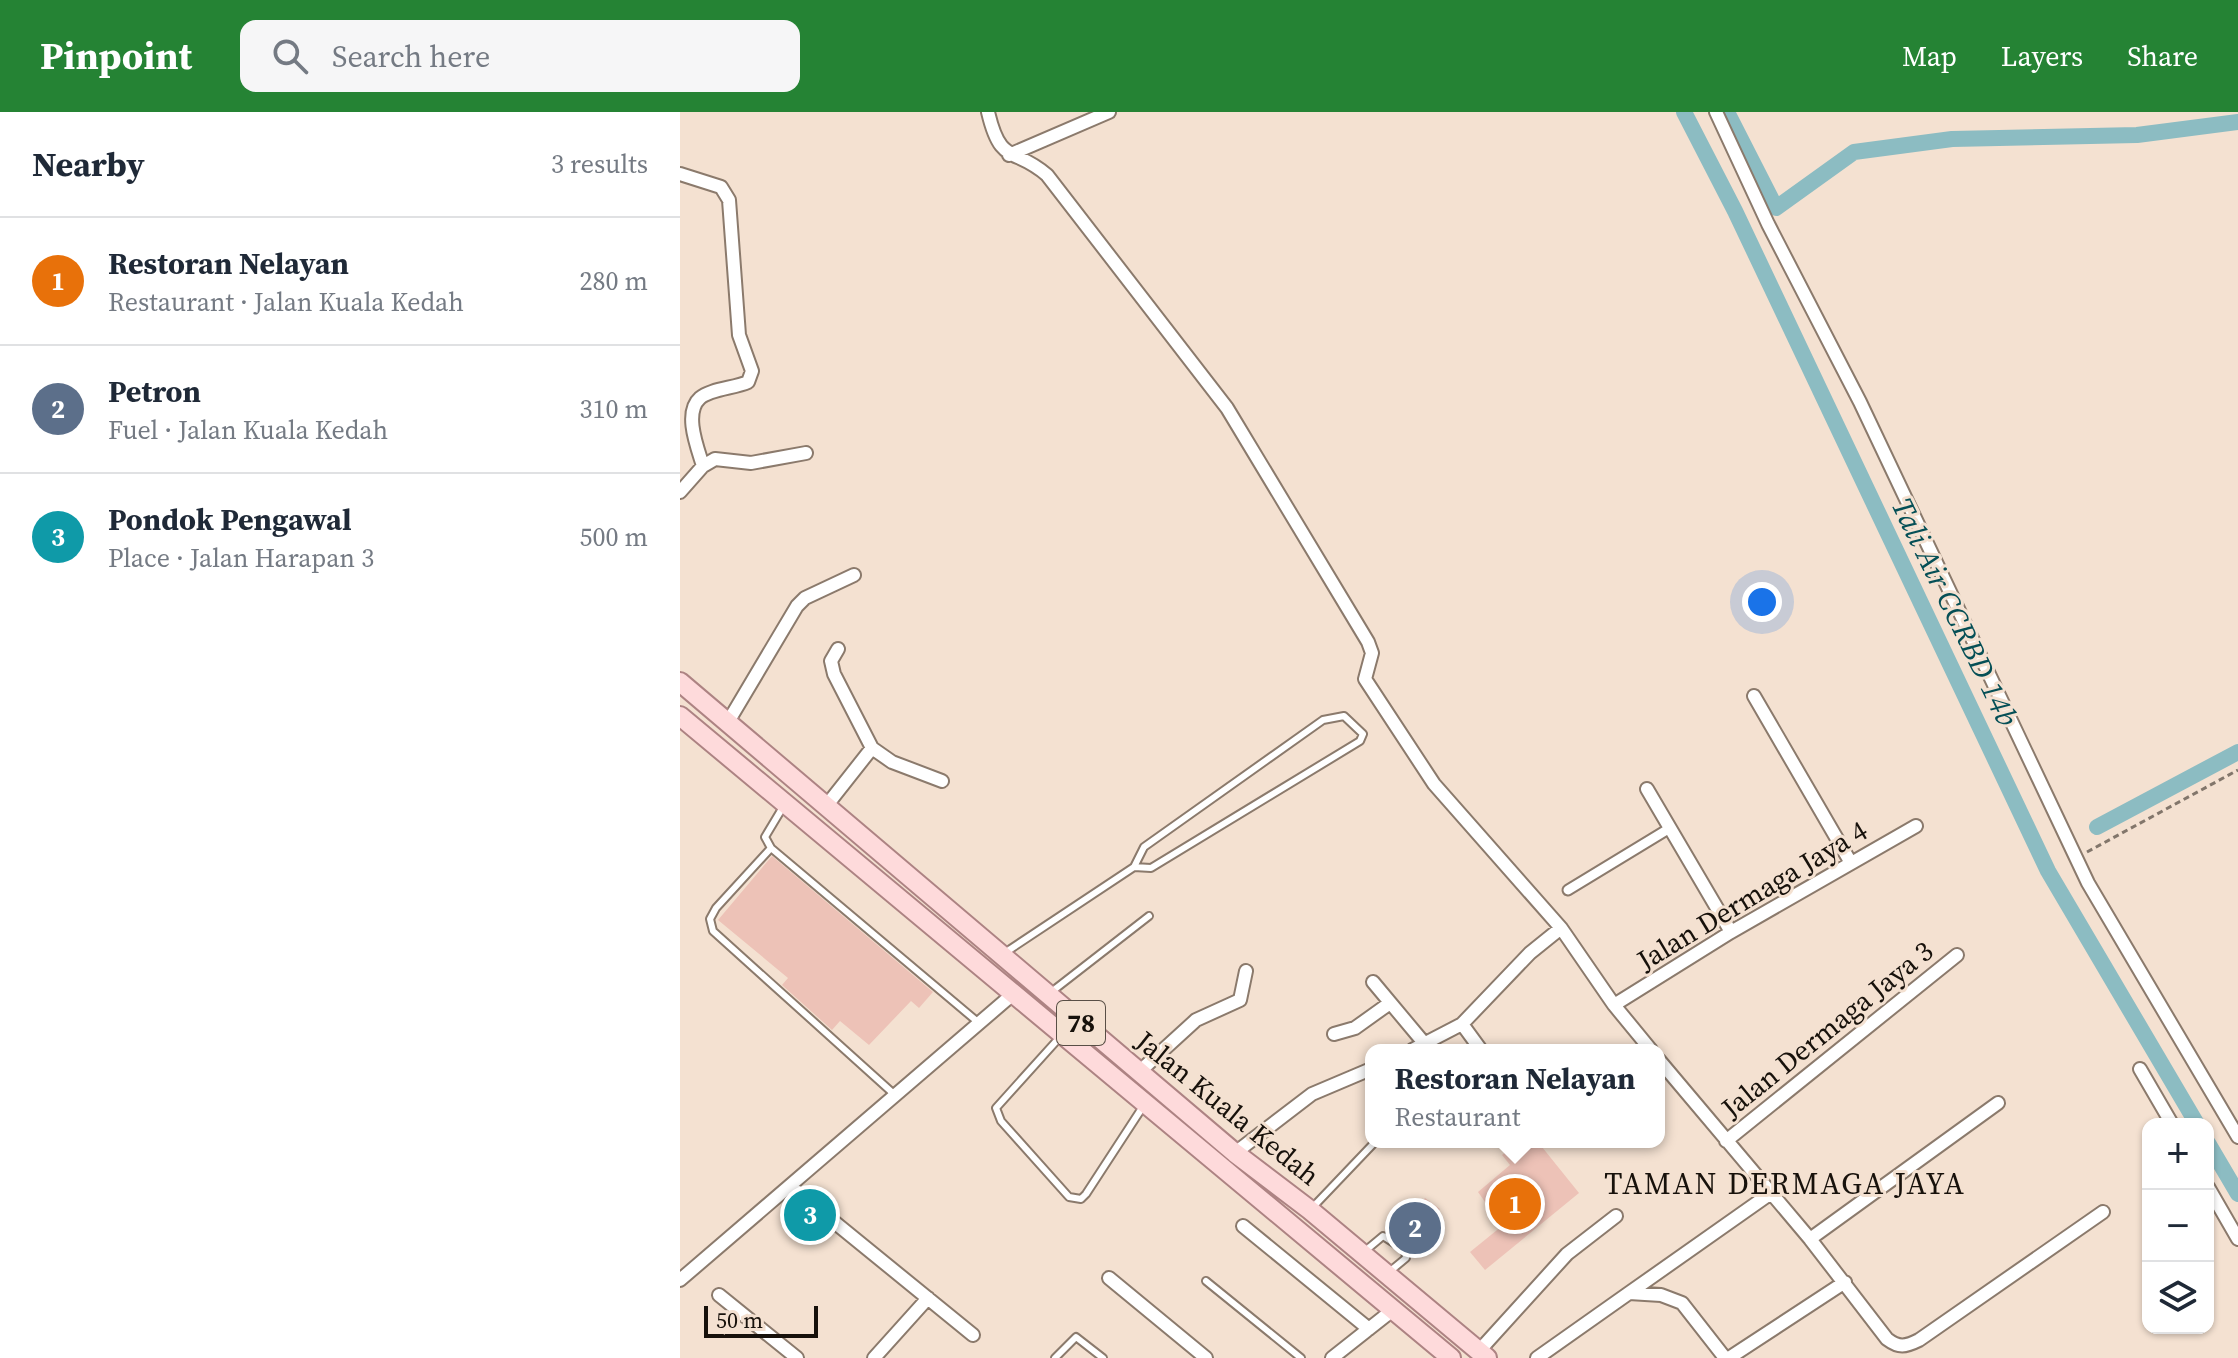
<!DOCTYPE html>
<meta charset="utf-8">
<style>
body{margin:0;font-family:"Source Serif 4",serif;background:#f6f6f7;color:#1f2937}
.controls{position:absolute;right:24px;bottom:24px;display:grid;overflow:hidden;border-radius:16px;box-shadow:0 2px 6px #0004}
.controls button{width:72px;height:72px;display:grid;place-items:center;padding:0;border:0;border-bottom:2px solid #e0e1e3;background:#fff;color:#1f2937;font:40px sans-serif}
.scale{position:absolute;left:24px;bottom:20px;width:114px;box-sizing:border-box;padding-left:8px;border:4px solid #17110b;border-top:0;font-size:22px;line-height:28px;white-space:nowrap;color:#17110b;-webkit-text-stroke:6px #f4e1d1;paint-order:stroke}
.you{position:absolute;left:1082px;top:490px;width:28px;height:28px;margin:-20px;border:6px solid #fff;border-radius:50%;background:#1a73e8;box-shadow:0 0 0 12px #1a73e833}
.badge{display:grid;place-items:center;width:52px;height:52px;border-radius:50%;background:#258334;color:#fff;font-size:26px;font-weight:700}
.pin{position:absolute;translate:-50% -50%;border:4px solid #fff;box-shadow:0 2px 8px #0006}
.popup{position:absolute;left:685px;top:932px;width:300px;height:104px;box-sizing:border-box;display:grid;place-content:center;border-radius:16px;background:#fff;filter:drop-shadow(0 2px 6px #0005);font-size:26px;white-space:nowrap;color:#747a83}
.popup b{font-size:30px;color:#1f2937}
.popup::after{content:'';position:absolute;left:50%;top:100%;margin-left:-16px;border:16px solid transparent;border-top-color:#fff}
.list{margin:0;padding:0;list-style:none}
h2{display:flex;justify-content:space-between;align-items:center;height:104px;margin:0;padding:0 32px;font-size:34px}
h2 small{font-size:26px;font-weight:400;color:#747a83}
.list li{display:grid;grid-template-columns:52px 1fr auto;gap:24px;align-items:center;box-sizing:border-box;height:128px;padding:0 32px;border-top:2px solid #e0e1e3}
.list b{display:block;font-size:30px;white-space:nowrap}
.list p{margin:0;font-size:26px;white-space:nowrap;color:#747a83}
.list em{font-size:26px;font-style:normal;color:#747a83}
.icon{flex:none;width:44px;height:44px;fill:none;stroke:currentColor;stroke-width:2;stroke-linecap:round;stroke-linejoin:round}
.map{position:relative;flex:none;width:1558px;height:1246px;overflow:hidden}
header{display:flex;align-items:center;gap:48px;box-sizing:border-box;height:112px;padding:0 40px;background:#258334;color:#fff}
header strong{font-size:38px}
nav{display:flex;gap:44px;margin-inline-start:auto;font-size:28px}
.search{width:560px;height:72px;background:#f6f6f7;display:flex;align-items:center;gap:20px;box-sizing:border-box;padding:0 28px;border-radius:16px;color:#747a83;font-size:30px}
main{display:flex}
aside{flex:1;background:#fff}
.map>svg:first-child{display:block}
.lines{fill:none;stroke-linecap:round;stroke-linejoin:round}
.canal{stroke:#8cbcc2;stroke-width:16}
.building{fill:#edc2b7}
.service-casing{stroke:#8b7a6c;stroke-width:10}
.pedestrian-casing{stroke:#8b7a6c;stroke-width:13}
.minor-casing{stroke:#8b7a6c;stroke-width:16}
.primary-casing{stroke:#ad8383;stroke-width:22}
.path{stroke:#82766b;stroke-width:3;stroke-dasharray:6 4;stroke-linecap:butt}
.service{stroke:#fff;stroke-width:6}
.pedestrian{stroke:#fff;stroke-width:9}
.minor{stroke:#fff;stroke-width:12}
.primary{stroke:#fedadb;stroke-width:18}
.labels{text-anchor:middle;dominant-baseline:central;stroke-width:6;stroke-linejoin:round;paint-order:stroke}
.shield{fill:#f4e1d1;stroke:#594f46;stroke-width:2}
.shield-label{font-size:26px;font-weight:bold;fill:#17110b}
.street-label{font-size:28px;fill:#17110b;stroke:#f4e1d1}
.water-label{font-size:30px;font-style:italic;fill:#054f56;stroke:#f4e1d1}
.neighbourhood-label{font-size:30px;letter-spacing:2px;fill:#17110b;stroke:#f4e1d1}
</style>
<header>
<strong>Pinpoint</strong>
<div class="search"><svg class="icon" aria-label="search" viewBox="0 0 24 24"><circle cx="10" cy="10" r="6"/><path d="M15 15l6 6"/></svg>Search here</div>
<nav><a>Map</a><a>Layers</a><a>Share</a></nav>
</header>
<main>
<aside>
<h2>Nearby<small>3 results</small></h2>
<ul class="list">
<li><span class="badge" style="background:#e8710a">1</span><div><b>Restoran Nelayan</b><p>Restaurant · Jalan Kuala Kedah</p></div><em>280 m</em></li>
<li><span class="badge" style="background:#5c6f8a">2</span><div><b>Petron</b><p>Fuel · Jalan Kuala Kedah</p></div><em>310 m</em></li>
<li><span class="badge" style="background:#0f9aa8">3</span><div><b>Pondok Pengawal</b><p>Place · Jalan Harapan 3</p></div><em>500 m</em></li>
</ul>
</aside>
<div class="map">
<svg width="1558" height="1246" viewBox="0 0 1558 1246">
<rect width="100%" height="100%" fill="#f4e1d1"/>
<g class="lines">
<path class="canal" d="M1004,0L1055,99L1368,759L1517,1012
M1047,0L1096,96L1174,40L1272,27L1457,23L1558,10
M1417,715L1558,640
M1528,1031L1558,1082"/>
</g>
<path class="building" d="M92,744L253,880L239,896L231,889L189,933L160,909L152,918L102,873L108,866L38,808Z
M828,1030H858L899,1081L805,1158L790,1140L822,1114L798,1080L830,1053L822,1043L832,1035Z
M745,1086L760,1097L733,1129L719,1118Z"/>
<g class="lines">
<g class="service-casing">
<path id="service" d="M91,736L85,725L103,695
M323,842L454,755L464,735L643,608L664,604L683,622L680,629L471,756L454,755
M370,881L469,804
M380,925L316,996L321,1009L389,1085L401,1087L406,1082L464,993
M215,983L33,819L30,807L36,796L91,736L299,911
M633,1095L695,1030
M685,1139L703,1124L725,1138L726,1146L709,1160
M526,1169L621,1246
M375,1246L396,1225L423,1246"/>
</g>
<g class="pedestrian-casing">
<path id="pedestrian" d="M888,778L990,716"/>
</g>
<g class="minor-casing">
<path id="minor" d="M308,0C321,55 334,34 367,63L547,296L688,530L692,541L685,567L754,672L881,816L934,893L971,938
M1036,0L1088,112L1180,290L1408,771L1558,1025
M329,43L429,0
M0,62L41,75L49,88L59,223L72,259L68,270C55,276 30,277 20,286C3,301 18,337 23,354
M0,380L23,354L35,347L71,351L126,341
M158,537L151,549L154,562L192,636
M1074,584L1171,751
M48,610L117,494L125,486L174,463
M967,677L1051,820
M147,693L192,636L212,650L262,669
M693,870L744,931
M934,893L1051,820L1236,714
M782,912L801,938
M654,922L675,916L710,891
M732,938L782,912L850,841L881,816
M979,948L1130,1127L1207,1227C1219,1236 1225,1235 1239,1228L1423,1100
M1460,957L1492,1012
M459,960L516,908L560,888L566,859
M1046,1029L1277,843
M555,1041L632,982L691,957
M110,1074L293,1223
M1528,1075L1558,1127
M563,1114L689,1217
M1130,1127L1318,991
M429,1166L526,1246
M0,1168L333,882
M949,1181L1091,1081
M39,1183L117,1246
M799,1239L887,1142L936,1104
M194,1246L248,1186
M652,1246L714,1197
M857,1246L949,1181L981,1183L1002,1191L1045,1246
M1049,1246L1165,1170"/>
</g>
<g class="primary-casing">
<path id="primary" d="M0,570L555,1041L630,1098L807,1246
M0,604L771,1246"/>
</g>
<path class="path" d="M1407,740L1558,658"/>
<use href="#service" class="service"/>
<use href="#pedestrian" class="pedestrian"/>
<use href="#minor" class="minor"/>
<use href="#primary" class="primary"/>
</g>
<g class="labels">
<rect class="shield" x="377" y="889" width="48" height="44" rx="6"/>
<g class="shield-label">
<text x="401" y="911">78</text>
</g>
<g class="street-label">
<text transform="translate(1072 783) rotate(-31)">Jalan Dermaga Jaya 4</text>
<text transform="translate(1147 917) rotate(-39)">Jalan Dermaga Jaya 3</text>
<text transform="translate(548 996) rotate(39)">Jalan Kuala Kedah</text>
</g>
<g class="water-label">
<text transform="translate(1275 500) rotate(64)">Tali Air CCRBD 14b</text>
</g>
<g class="neighbourhood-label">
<text x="1105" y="1071">TAMAN DERMAGA JAYA</text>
</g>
</g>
</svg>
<div class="controls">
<button>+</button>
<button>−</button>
<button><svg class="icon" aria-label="layers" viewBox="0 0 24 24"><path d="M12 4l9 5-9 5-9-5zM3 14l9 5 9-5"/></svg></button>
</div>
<div class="scale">50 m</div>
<div class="you"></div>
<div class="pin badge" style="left:835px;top:1092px;background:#e8710a">1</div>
<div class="popup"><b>Restoran Nelayan</b>Restaurant</div>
<div class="pin badge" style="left:735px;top:1116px;background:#5c6f8a">2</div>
<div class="pin badge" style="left:130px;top:1103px;background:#0f9aa8">3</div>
</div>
</main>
